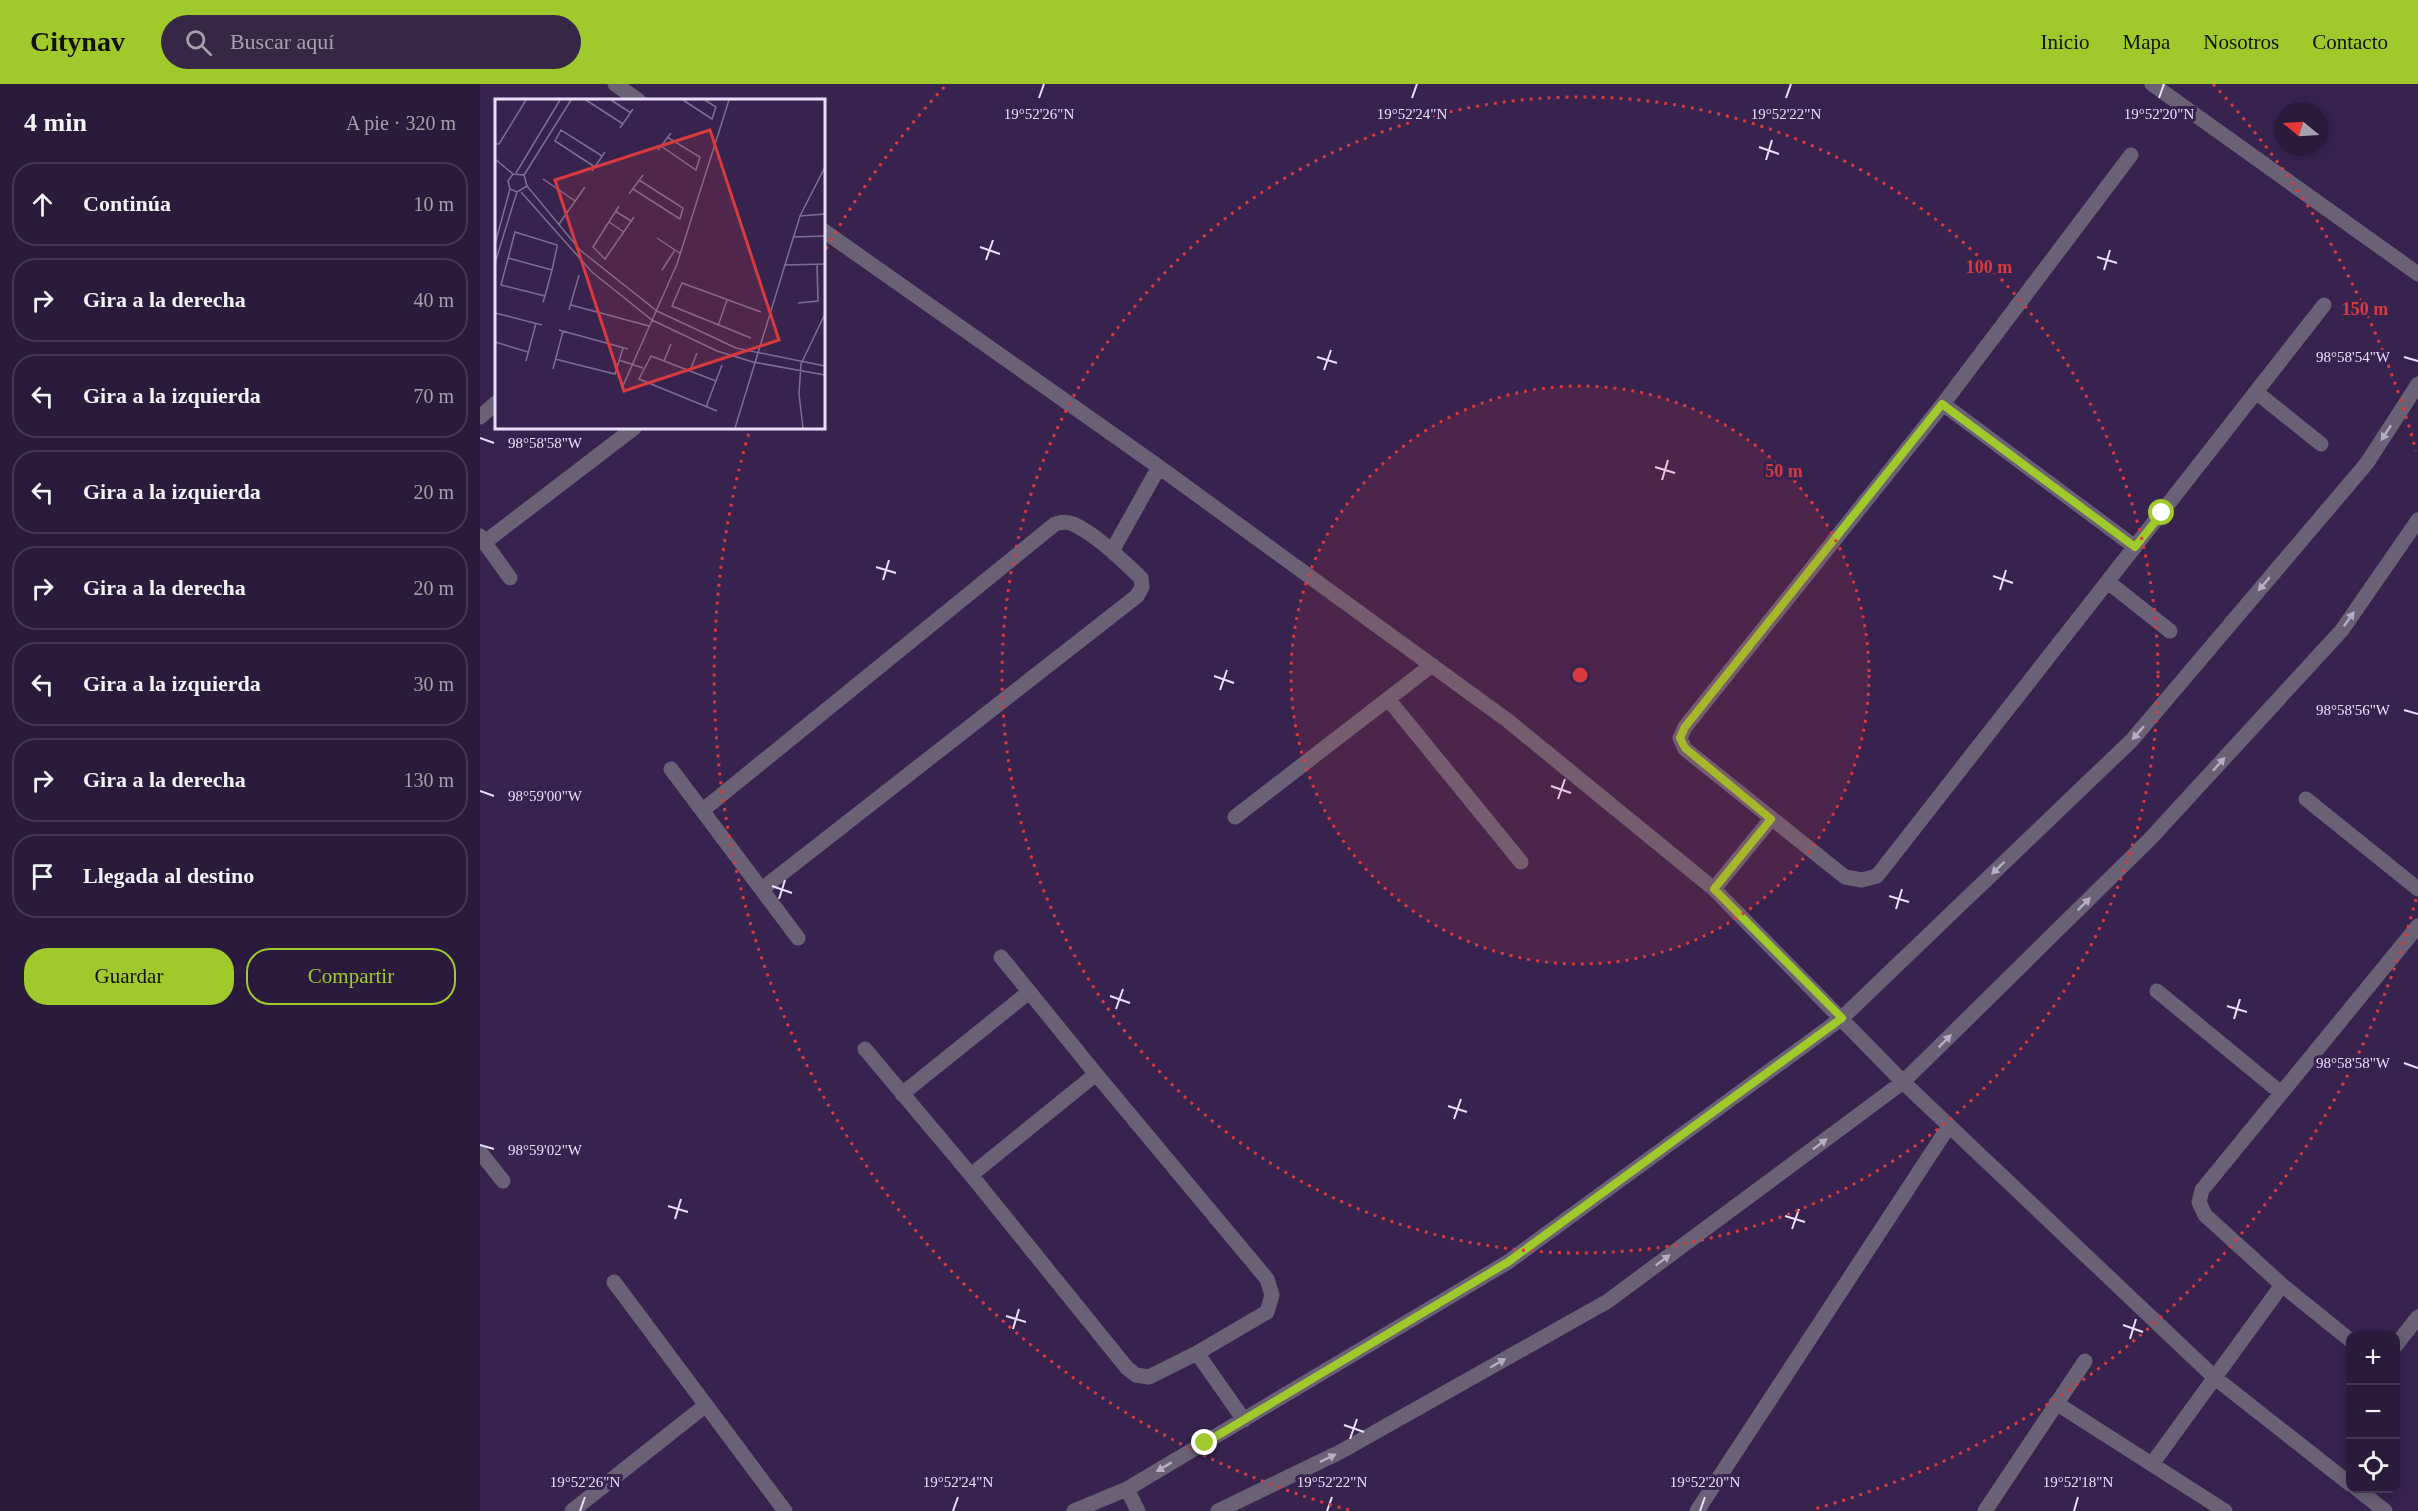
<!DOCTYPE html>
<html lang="es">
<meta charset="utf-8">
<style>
body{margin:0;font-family:"Times New Roman",serif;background:#362746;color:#f1f3f6}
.controls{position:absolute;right:18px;bottom:18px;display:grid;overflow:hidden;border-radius:12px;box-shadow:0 3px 15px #0003}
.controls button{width:54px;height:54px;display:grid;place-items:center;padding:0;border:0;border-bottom:2px solid #463855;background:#2a1a3b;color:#f1f3f6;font:30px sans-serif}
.compass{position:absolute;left:1794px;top:18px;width:54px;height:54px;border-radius:50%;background:#2a1a3b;box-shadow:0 3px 15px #0003;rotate:288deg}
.stop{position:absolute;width:18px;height:18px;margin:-14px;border:4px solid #a0c92b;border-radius:50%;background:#fff}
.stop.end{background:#a0c92b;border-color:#fff;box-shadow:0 2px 6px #0008}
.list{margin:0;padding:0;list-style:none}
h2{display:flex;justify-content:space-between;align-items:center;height:78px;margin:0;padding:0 24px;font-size:26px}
h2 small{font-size:20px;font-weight:400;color:#a5a1af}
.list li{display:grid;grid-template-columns:39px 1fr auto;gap:18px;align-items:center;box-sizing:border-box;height:84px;margin:0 12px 12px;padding:0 12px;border:2px solid #463855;border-radius:24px}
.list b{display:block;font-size:22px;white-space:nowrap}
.list em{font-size:20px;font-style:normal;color:#a5a1af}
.actions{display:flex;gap:12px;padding:18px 24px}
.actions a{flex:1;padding:14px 0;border:2px solid #a0c92b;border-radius:24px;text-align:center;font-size:21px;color:#a0c92b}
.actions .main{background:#a0c92b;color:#111}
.icon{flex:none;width:33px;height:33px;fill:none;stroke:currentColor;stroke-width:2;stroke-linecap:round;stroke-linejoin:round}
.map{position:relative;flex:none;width:1938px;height:1427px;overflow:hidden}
header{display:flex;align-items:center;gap:36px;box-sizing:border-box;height:84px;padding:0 30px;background:#a0c92b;color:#111}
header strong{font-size:28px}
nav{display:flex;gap:33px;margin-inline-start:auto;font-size:21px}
.search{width:420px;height:54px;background:#362746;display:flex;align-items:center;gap:15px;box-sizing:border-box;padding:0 21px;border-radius:33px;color:#a5a1af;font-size:22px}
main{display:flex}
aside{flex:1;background:#2a1a3b}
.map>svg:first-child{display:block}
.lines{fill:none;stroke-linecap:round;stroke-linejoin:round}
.minor{stroke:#6a6177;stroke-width:15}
.oneway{fill:#b7adc6}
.route{stroke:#a0c92b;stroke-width:8}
.ticks{fill:none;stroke:#eadffb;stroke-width:2}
.ring{fill:none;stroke:#d83a3d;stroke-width:3;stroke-dasharray:3 6}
.inset-road{fill:none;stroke:#7f6e94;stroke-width:1.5}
.view{fill:#d83a3d;fill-opacity:0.15;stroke:#d83a3d;stroke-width:3}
.inset-edge{fill:none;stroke:#eadffb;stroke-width:3}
.ticks-label{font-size:15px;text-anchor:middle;fill:#eadffb;stroke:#38234f;stroke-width:6;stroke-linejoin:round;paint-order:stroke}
.centre{fill:#d83a3d;stroke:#38234f;stroke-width:3}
.ring-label{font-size:18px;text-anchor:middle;font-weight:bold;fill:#d83a3d;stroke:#38234f;stroke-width:6;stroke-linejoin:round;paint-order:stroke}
</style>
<header>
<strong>Citynav</strong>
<div class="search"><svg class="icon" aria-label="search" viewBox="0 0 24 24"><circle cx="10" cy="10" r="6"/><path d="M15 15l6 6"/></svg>Buscar aquí</div>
<nav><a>Inicio</a><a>Mapa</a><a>Nosotros</a><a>Contacto</a></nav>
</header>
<main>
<aside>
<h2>4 min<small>A pie · 320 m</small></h2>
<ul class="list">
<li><svg class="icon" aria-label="ahead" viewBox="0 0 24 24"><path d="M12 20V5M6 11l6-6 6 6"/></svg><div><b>Continúa</b></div><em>10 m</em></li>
<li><svg class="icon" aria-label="right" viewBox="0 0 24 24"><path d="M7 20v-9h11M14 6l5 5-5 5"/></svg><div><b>Gira a la derecha</b></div><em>40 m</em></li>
<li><svg class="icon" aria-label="left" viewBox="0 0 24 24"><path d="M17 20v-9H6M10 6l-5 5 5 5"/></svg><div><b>Gira a la izquierda</b></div><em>70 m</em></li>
<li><svg class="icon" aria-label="left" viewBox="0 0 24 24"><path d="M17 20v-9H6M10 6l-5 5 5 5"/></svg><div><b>Gira a la izquierda</b></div><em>20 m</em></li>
<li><svg class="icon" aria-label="right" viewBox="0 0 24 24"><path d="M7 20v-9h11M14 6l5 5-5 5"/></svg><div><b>Gira a la derecha</b></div><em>20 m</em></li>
<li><svg class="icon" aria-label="left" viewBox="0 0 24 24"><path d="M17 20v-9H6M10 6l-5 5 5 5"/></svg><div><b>Gira a la izquierda</b></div><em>30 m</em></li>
<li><svg class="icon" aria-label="right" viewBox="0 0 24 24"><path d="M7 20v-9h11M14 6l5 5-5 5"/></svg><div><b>Gira a la derecha</b></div><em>130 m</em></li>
<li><svg class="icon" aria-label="arrive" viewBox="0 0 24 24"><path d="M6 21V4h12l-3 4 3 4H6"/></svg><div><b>Llegada al destino</b></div></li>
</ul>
<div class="actions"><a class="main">Guardar</a><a>Compartir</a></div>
</aside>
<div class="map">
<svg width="1938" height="1427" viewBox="0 0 1938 1427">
<rect width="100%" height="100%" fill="#38234f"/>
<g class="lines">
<path class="minor" d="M135,0L158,16
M1672,0L1938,190
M1651,71L1463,320L1205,643L1200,654L1205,665L1365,793L1382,796L1397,792L1844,221
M344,147L679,383L1027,636L1234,805L1423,998L1734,1293L1870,1400
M1776,308L1841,360
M1463,320L1655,463
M0,333L16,319
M0,452L30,494
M5,458L154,344
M632,467L679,383
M1628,498L1690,547
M908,615L1041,778
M191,685L318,854
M1826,715L1938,805
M223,726L575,440C581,438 587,437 593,440C616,450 643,477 661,494L662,503L657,512L282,805
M755,733L952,581
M1234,805L1291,735
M1677,907L1801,1009
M385,965L491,1091L647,1284L656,1291L669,1293L717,1269L787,1228L792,1211L787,1195L616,990L521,873
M422,1010L549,908
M0,1068L23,1097
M491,1091L616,990
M134,1198L305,1427
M1870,1256L1802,1201L1725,1131L1719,1118L1722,1106L1938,842
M1916,1261L1938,1233
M717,1269L764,1336
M1576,1319L1745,1427
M1672,1380L1802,1201
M1876,1404L1905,1427
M647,1405L658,1427
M92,1427L226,1321
M594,1427L647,1405L1028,1178L1362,934L1652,656L1887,379L1938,300
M738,1427L860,1368L1128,1217L1423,998L1671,754L1862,546L1938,436
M1217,1427L1469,1042
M1505,1427L1605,1277"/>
</g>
<defs><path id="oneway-solid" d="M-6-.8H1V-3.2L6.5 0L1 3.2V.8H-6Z" transform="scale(1.5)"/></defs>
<g class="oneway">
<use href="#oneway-solid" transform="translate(1906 349) rotate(123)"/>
<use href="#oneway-solid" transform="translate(1784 500) rotate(130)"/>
<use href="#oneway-solid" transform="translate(1869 535) rotate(-55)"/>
<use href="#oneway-solid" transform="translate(1658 649) rotate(131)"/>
<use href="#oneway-solid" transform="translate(1739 680) rotate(-48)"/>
<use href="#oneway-solid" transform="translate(1518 784) rotate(136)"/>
<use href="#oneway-solid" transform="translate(1604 820) rotate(-45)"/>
<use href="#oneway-solid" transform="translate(1465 957) rotate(-45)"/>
<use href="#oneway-solid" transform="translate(1340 1060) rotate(-37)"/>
<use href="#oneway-solid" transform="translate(1183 1176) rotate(-37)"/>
<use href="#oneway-solid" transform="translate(1018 1279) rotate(-30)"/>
<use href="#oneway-solid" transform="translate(848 1374) rotate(-26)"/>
<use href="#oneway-solid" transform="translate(684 1383) rotate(149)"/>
</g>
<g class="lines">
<path class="route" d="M725,1359L1028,1178L1362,934L1234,805L1291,735L1205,664L1200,654L1205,643L1462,320L1655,463L1682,429"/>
</g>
<path class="ticks" d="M559,14L564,0M932,14L937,0M1306,14L1311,0M1679,14L1684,0M1279,63L1299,70M1286,76L1292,56M500,163L520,170M1617,173L1637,179M506,176L513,156M1624,186L1630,166M837,273L857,279M1924,273L1938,277M844,286L851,266M0,354L14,359M1175,383L1195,389M1182,396L1188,376M396,483L416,489M1513,492L1533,499M403,496L409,476M1520,506L1526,486M734,592L754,599M740,606L747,586M1924,626L1938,630M1071,702L1091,709M0,707L14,712M1078,715L1085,695M292,802L312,809M1409,812L1429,818M299,815L305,796M1416,825L1422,805M630,912L650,919M1747,922L1767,928M636,925L643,905M1754,935L1760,915M1924,979L1938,984M968,1022L987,1028M974,1035L981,1015M0,1061L14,1065M188,1122L208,1128M1305,1132L1325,1138M195,1135L201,1115M1312,1145L1319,1125M526,1232L546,1238M1643,1241L1663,1248M533,1245L539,1225M1650,1255L1656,1235M864,1341L884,1348M870,1355L877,1335M100,1427L105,1413M473,1427L478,1413M847,1427L852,1413M1220,1427L1225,1413M1594,1427L1598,1413"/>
<circle cx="1100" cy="591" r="289" fill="#d83a3d" fill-opacity=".12"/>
<g class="ring">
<circle cx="1100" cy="591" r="289"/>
<circle cx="1100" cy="591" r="578"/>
<path d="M1936 815A866 866 0 0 1 1331 1426M869 1426A866 866 0 0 1 270 345M346 165A866 866 0 0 1 467 0M1733 0A866 866 0 0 1 1936 367"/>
</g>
<g transform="translate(15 15)">
<rect width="330" height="330" fill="#38234f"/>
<path class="inset-road" d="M91,1L128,25M116,1L136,14M188,1L217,20L221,8L210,1M125,29L138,10M0,45H4L31,1M166,47L201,71L205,58L172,38M163,51L176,34M0,60L18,75M100,68L60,42L66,31L107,57M97,72L110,53M21,74L65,1M29,76L76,1M48,80L80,102M32,87L22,93L15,90L13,82L18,75L29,76L32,87L85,151L162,212L241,249L330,267M138,90L185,120L188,109L144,81M26,93L97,173L157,221L222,252L258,263L330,276M134,95L148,76M124,107L98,148L110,160L139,118M120,112L136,122M305,117L330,115M114,123L129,133M64,125L90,88M298,138L330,137M162,139L186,155M0,145L15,90M13,159L57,171M0,164L22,93M289,166L330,165M167,171L180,151M48,203L50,197L57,171L62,148V146L20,133L6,186L50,197M303,204L323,202L322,165M76,206L154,227M74,211L84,176M0,214L47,226M223,227L232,201M64,231L133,250M256,239L177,207L187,184L266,213M0,243L33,253M60,260L120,275L128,249M124,261L148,269M31,262L41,224M169,262L176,245M58,270L68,232M195,272L202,254M221,282L156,257L144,280L222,312M127,289L182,165L234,1M211,308L227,266M240,329L305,117L330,68M308,329L304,295L306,265L330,215"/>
<path class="view" d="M215,31L284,241L129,292L60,81Z"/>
<rect width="330" height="330" class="inset-edge"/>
</g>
<g class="ticks-label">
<text x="559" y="35">19°52'26"N</text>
<text x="932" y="35">19°52'24"N</text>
<text x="1306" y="35">19°52'22"N</text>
<text x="1679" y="35">19°52'20"N</text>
<text x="1873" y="278">98°58'54"W</text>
<text x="65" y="364">98°58'58"W</text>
<text x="1873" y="631">98°58'56"W</text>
<text x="65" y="717">98°59'00"W</text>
<text x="1873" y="984">98°58'58"W</text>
<text x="65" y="1071">98°59'02"W</text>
<text x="105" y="1403">19°52'26"N</text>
<text x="478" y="1403">19°52'24"N</text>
<text x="852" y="1403">19°52'22"N</text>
<text x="1225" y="1403">19°52'20"N</text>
<text x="1598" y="1403">19°52'18"N</text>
</g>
<circle cx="1100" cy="591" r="9" class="centre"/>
<g class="ring-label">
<text x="1509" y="189">100 m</text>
<text x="1885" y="231">150 m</text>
<text x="1304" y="393">50 m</text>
</g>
</svg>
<div class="controls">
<button>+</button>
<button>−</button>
<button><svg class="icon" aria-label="locate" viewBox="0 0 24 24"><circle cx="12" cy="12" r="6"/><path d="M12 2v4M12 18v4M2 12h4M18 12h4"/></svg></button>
</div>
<svg class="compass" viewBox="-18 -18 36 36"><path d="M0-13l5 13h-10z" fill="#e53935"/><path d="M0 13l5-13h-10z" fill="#a5a1af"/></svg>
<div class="stop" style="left:1682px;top:429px"></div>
<div class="stop end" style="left:725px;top:1359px"></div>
</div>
</main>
